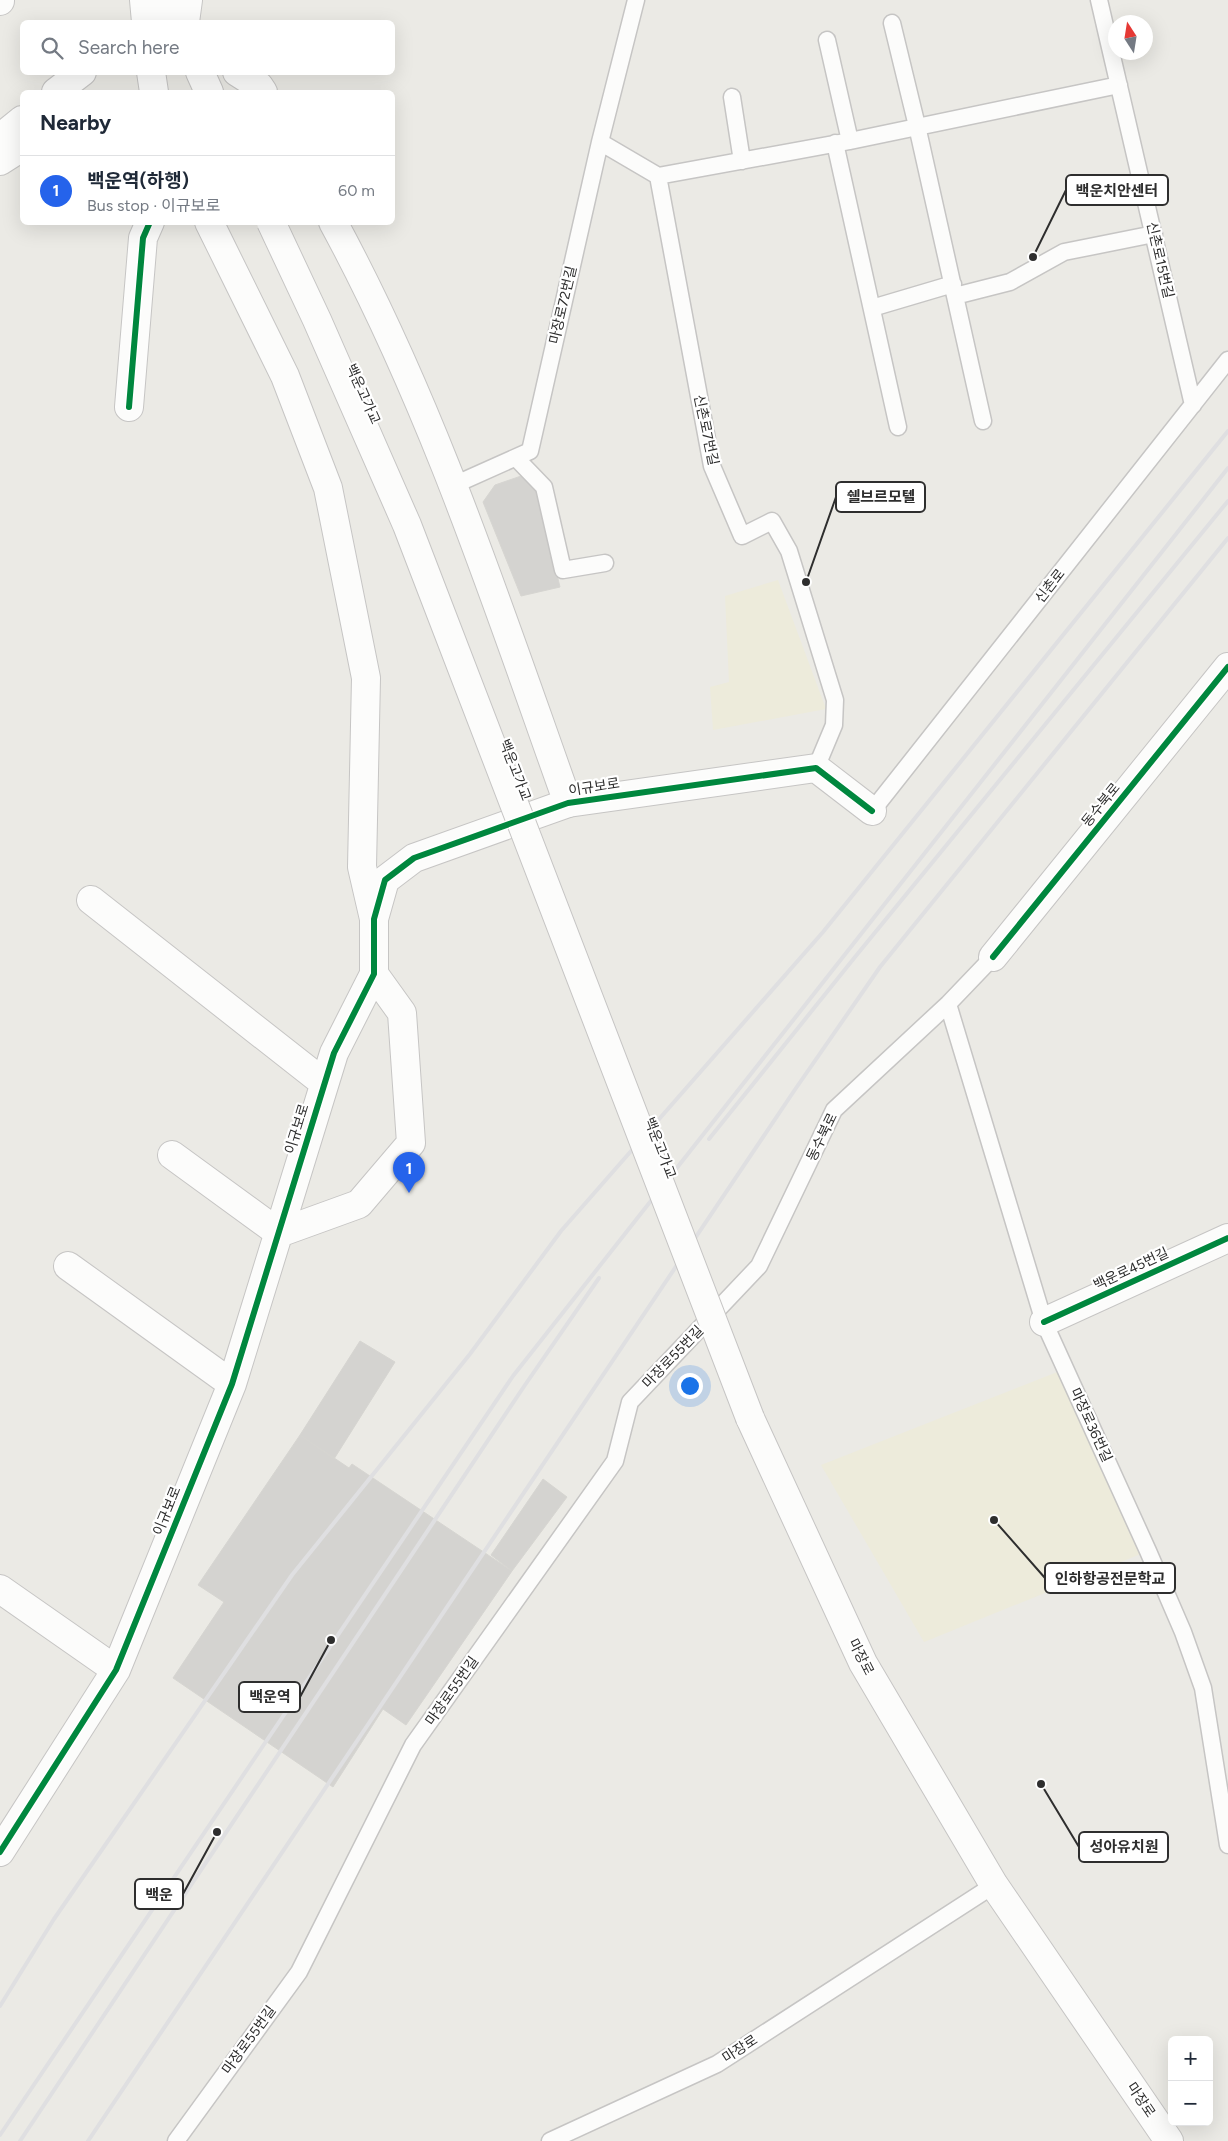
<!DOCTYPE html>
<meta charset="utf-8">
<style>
body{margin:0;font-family:Figtree,"Noto Sans KR",sans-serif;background:#f6f6f7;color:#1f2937}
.controls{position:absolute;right:15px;bottom:15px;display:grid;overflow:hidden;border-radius:8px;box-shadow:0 5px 20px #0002}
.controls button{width:45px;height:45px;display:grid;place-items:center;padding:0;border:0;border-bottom:1px solid #e0e1e3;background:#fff;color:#1f2937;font:25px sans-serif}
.compass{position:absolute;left:1108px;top:15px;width:45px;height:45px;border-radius:50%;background:#fff;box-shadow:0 5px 20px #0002;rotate:348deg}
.you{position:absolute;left:689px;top:1385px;width:18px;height:18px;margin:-12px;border:4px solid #fff;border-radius:50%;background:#1a73e8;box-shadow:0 0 0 8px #1a73e833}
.badge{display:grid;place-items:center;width:32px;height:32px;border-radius:50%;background:#2563eb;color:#fff;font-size:16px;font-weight:700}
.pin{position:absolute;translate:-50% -41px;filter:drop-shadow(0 1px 2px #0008)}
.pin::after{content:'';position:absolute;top:26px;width:18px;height:15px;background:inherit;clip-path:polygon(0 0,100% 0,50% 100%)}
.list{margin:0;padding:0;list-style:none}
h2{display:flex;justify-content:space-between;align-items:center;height:65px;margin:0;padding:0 20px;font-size:21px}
h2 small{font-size:16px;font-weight:400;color:#747a83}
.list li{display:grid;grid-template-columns:32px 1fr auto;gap:15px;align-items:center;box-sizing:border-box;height:70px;padding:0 20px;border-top:1px solid #e0e1e3}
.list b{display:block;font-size:19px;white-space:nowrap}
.list p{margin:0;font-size:16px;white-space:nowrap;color:#747a83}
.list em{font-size:16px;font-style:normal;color:#747a83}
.icon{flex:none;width:28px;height:28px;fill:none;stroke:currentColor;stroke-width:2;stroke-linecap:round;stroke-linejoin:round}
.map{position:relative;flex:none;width:1228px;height:2141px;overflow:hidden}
.search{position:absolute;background:#fff;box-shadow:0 5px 20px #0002;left:20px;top:20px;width:375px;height:55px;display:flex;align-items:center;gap:12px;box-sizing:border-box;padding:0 18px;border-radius:8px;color:#747a83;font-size:19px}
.panel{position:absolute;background:#fff;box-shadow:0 5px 20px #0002;left:20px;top:90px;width:375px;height:135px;border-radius:8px}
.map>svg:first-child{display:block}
.education{fill:#edebdb}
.building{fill:#d4d3d0;stroke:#d6d5d1}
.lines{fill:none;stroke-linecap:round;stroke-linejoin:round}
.service-casing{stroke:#c6c5c4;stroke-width:19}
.minor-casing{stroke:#c6c5c4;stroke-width:30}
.secondary-casing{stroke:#c6c5c4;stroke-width:30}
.service{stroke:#fcfcfb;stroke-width:16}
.minor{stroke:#fcfcfb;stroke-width:28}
.secondary{stroke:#fcfcfb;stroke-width:28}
.rail{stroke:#dfdfe1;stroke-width:4}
.secondary-bridge-casing{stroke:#c6c5c4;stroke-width:30;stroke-linecap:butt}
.secondary-bridge{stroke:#fcfcfb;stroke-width:28}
.cycleway-casing{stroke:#fff;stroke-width:9}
.cycleway{stroke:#00873e;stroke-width:6}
.labels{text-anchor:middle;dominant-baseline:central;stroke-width:4.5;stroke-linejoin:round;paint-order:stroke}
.street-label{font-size:14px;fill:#2e2e2e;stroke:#fff}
.leader{fill:none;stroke:#2e2e2e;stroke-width:2}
.callout-dot{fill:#2e2e2e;stroke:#fff;stroke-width:2}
.callout{fill:#fff;stroke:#2e2e2e;stroke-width:2}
.callout-label{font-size:15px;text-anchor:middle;font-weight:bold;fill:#2e2e2e}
</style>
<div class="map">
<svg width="1228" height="2141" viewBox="0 0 1228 2141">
<rect width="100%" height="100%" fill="#ebeae5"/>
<path class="education" d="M778,580L826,709L713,730L710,687L729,682L725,596Z
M1065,1369L1148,1551L924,1642L821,1465Z"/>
<path class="building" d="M524,475L536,489L560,587L521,596L483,502L495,485Z
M360,1341L395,1362L334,1459L300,1435Z
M300,1435L349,1468L352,1464L512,1571L406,1725L383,1709L333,1787L173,1678L224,1602L198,1585Z
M543,1479L567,1497L512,1571L491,1555Z"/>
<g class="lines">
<g class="service-casing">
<path id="service" d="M1099,0L1193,405
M892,23L917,126L983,421
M827,40L850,141
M732,97L742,161
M600,142L658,176L850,141L1119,85
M835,143L898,427
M658,176L712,466L742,536L772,521L789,551L835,700L834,725L816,768
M955,296L1010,282L1064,252L1154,234
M872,308L953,284
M516,458L544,487L563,570L605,563
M454,485L530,451L600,142L636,0
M872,811L1228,360
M948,1004L1044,1322L1148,1551L1183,1632L1203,1688L1228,1845
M176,2141L299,1972L413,1745L615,1461L630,1402L759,1266L834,1110L948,1004L993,957
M550,2141L717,2064L994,1885"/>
</g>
<g class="minor-casing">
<path id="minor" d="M129,407L143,238L150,222
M91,900L324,1083
M993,957L1228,667
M172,1155L279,1233
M279,1233L359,1204L411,1143L402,1013L374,974
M68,1266L232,1384
M1044,1322L1228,1238
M0,1589L116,1670
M0,1852L116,1670L232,1384L334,1053L374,974V919L385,880L414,858L568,803L816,768L872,811"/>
</g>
<g class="secondary-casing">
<path id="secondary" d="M144,0L146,22
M163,0L175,22
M0,1V0
M185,22L188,0
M151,72L154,92
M200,72L209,92
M237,72L259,86L263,92
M56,92L82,72
M0,138L22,120
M0,161L22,147
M209,222L285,376L328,488L366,678L362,867L374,919
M333,222C433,406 498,607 568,803
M750,1418L863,1663L994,1885L1169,2141"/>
</g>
<use href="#service" class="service"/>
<use href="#minor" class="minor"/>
<use href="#secondary" class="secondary"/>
<path class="rail" d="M709,1139L855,957L1228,501
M0,2006L54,1919L292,1575L470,1354L561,1231L823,932L1228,431
M0,2135L513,1376L1228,468
M20,2141L525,1385L599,1278
M88,2141L794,1091L880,967L1228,538"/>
<g class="secondary-bridge-casing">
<path id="secondary-bridge" d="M271,222L317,320L407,525L750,1418"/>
</g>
<use href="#secondary-bridge" class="secondary-bridge"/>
<g class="cycleway-casing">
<path id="cycleway" d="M129,407L143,238L150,222
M993,957L1228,667
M1044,1322L1228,1238
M0,1852L116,1670L232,1384L334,1053L374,974V919L385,880L414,858L568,803L816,768L872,811"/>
</g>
<use href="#cycleway" class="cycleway"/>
</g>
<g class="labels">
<g class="street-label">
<text transform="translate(1160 260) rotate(77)">신촌로15번길</text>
<text transform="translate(563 305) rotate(-77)">마장로72번길</text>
<text transform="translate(363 394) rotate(66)">백운고가교</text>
<text transform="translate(706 430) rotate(78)">신촌로7번길</text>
<text transform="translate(1050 586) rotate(-52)">신촌로</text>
<text transform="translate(515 770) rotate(69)">백운고가교</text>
<text transform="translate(594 787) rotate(-9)">이규보로</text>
<text transform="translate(1101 805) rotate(-51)">동수북로</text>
<text transform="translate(297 1129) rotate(-73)">이규보로</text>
<text transform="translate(822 1137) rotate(-64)">동수북로</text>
<text transform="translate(660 1148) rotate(69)">백운고가교</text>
<text transform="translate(1131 1269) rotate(-25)">백운로45번길</text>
<text transform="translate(673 1357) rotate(-46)">마장로55번길</text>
<text transform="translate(1091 1425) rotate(65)">마장로36번길</text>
<text transform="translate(167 1511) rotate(-68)">이규보로</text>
<text transform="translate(861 1657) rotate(63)">마장로</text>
<text transform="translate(452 1691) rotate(-55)">마장로55번길</text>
<text transform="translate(249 2040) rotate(-54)">마장로55번길</text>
<text transform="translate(740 2049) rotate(-33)">마장로</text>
<text transform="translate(1141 2100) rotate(56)">마장로</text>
</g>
</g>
<path class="leader" d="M1033 257L1066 190M806 582L836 497M994 1520L1045 1578M331 1640L300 1697M1041 1784L1079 1847M217 1832L183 1894"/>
<g class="callout-dot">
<circle cx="1033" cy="257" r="5"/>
<circle cx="806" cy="582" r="5"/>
<circle cx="994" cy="1520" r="5"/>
<circle cx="331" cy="1640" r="5"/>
<circle cx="1041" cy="1784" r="5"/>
<circle cx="217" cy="1832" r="5"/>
</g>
<g class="callout">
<rect x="1066" y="175" width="102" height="30" rx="5"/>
<rect x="836" y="482" width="89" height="30" rx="5"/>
<rect x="1045" y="1563" width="130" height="30" rx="5"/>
<rect x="239" y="1682" width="61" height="30" rx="5"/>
<rect x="1079" y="1832" width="89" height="30" rx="5"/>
<rect x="135" y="1879" width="48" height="30" rx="5"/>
</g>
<g class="callout-label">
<text x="1117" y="196">백운치안센터</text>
<text x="881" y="502">쉘브르모텔</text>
<text x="1110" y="1584">인하항공전문학교</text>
<text x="270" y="1702">백운역</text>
<text x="1124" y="1852">성아유치원</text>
<text x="159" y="1900">백운</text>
</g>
</svg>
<div class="controls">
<button>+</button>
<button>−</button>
</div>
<svg class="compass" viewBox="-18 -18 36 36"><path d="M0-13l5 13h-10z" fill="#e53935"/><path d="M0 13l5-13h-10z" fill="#747a83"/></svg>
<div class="you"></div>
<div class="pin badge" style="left:409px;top:1193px">1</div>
<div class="search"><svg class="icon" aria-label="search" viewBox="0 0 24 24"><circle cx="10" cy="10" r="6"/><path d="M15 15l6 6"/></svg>Search here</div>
<section class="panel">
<h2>Nearby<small></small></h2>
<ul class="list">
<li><span class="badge">1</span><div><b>백운역(하행)</b><p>Bus stop · 이규보로</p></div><em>60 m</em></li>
</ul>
</section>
</div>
